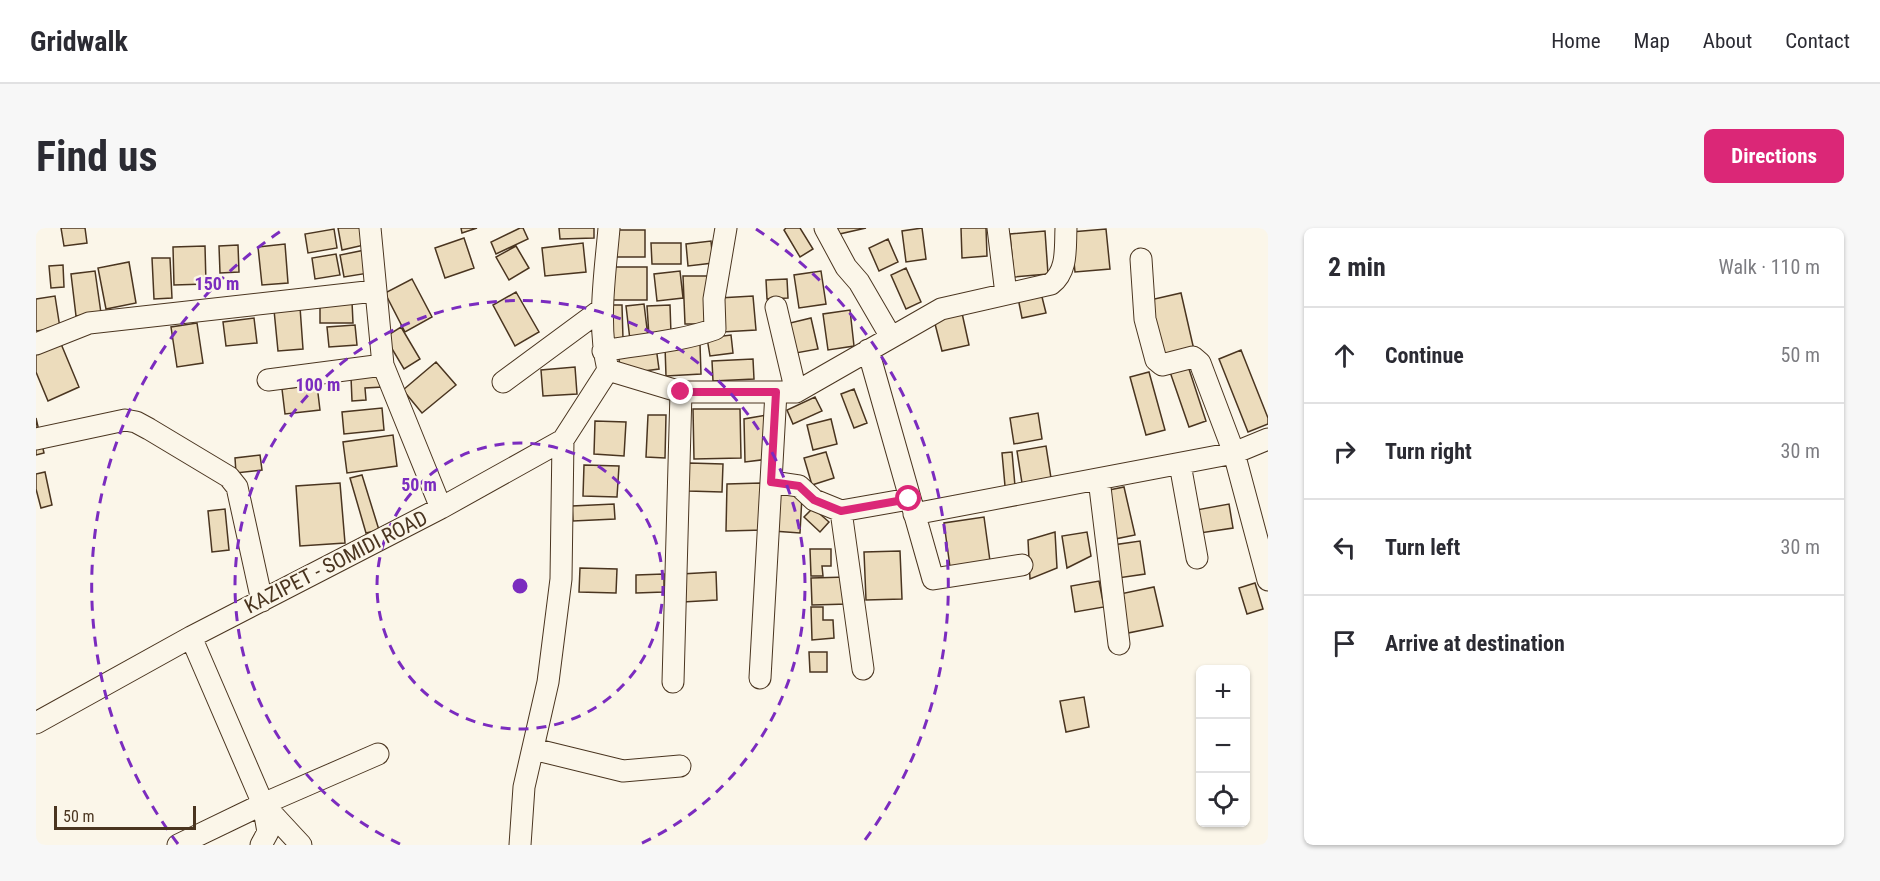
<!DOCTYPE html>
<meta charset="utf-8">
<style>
body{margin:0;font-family:"Roboto Condensed",sans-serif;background:#f7f7f7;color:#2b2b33}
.controls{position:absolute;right:18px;bottom:18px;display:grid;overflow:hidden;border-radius:9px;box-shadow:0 2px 4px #0004}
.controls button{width:54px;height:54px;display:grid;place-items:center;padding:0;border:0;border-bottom:2px solid #e1e1e2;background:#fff;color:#2b2b33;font:30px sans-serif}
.scale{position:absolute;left:18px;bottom:15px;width:142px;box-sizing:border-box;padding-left:6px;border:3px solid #4a3520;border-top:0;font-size:16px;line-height:21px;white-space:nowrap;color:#4a3520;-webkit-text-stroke:4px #fbf6e9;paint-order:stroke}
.stop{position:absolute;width:18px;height:18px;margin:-14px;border:4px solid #db2777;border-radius:50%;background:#fff}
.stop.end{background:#db2777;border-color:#fff;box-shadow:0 2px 6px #0008}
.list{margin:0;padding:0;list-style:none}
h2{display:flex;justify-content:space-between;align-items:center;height:78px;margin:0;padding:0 24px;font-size:26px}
h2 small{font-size:20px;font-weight:400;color:#7c7c81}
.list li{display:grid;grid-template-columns:39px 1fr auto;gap:18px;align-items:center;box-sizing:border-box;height:96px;padding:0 24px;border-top:2px solid #e1e1e2}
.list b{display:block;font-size:22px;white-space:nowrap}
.list em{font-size:20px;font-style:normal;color:#7c7c81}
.icon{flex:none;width:33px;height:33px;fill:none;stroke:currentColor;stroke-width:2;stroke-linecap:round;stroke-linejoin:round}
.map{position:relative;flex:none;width:1232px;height:617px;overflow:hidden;border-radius:9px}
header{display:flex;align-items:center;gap:36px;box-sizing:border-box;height:84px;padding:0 30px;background:#fff;border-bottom:2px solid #e1e1e2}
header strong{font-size:28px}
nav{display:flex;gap:33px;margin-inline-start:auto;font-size:21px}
.intro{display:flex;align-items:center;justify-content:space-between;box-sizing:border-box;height:144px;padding:0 36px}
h1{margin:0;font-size:42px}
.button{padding:15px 27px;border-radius:9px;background:#db2777;color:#fff;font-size:21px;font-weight:700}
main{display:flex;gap:36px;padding:0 36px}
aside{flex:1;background:#fff;border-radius:9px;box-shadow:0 2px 4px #0004}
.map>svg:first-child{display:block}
.building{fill:#ecdcbc;stroke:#4a3520;stroke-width:1.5}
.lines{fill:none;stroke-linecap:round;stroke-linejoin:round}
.minor-casing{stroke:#4a3520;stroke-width:23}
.minor{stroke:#fbf6e9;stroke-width:21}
.route{stroke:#db2777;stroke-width:8}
.ring{fill:none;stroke:#7b2cbf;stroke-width:3;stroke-dasharray:10 8}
.labels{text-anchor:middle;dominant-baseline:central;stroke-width:4.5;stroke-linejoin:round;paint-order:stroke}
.street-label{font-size:21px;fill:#4a3520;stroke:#fbf6e9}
.centre{fill:#7b2cbf;stroke:#fbf6e9;stroke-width:3}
.ring-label{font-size:18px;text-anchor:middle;font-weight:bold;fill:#7b2cbf;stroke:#fbf6e9;stroke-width:4.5;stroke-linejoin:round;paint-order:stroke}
</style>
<header>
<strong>Gridwalk</strong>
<nav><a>Home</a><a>Map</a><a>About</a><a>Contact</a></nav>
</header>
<div class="intro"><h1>Find us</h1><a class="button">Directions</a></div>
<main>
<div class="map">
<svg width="1232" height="617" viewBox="0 0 1232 617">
<rect width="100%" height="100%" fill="#fbf6e9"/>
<path class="building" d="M25,0H49L51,15L28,18Z
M302,0H324L328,17L306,22Z
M425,0H441L426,5Z
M484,0H487L492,11L460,26L455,14Z
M523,0H558V10L524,11Z
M750,0H764L777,21L764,29L748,2Z
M798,0H830L799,7Z
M886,0L890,31L870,34L866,3Z
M925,0H950L951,28L926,30Z
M298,1L301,20L272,25L269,6Z
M1070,1L1074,41L1039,44L1035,4Z
M575,2H609V29H575Z
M1009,3L1012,46L978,49L974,6Z
M428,10L438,40L409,50L399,20Z
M852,11L862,34L843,43L833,20Z
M675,13L677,35L652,38L650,16Z
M547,15L550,44L509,48L506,20Z
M615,15H645V36H616Z
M249,16L252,55L226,57L222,19Z
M202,17L203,44L184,45L183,18Z
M169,18L170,56L138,57L137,19Z
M480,18L493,40L473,52L460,29Z
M329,22L333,45L308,49L304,27Z
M300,26L304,47L279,51L276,30Z
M116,30H134L136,70L118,71Z
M93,34L100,75L70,81L62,40Z
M27,37L28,59L15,60L13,38Z
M572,39H611V72H572Z
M870,40L885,74L870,81L855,47Z
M59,43L65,85L40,88L35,46Z
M644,43L647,70L621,73L618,46Z
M785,43L790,76L763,80L758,47Z
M647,48H672L674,96H649Z
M376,51L396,89L369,104L349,65Z
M751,51L752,70L731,71L730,52Z
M480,64L503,104L479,118L457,77Z
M1005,65L1010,85L986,90L982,70Z
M1145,65L1158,122L1128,130L1114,72Z
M19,68L24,100L0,103V71Z
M717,68L720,102L686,104L683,70Z
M316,74L317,95H284V75Z
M608,76L612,109L594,112L590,78Z
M569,77H586L587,111H570Z
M634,77L635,106L613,108L611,78Z
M264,79L267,121L242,123L238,82Z
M814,82L818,118L792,122L787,86Z
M926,85L933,117L906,123L898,92Z
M218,90L221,115L190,118L187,94Z
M775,90L782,121L760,125L754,95Z
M161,95L167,135L141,139L135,99Z
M319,97L321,117L293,119L291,99Z
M365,99L384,131L368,141L349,109Z
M695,107L697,125L674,128L671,110Z
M23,111L43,159L12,173L0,144V121Z
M664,116L665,146L630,148L629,118Z
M620,119L623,141L585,146L582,124Z
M1205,122L1232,190V196L1212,204L1183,131Z
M717,131L718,151L677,153L676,133Z
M400,134L420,157L386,185L367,162Z
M1151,135L1170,193L1153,199L1133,141Z
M539,139L541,166L507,168L505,142Z
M1113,144L1129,202L1110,207L1094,149Z
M347,148V159L329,160L330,172L316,173L315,149Z
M281,157L284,182L249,186L246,161Z
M818,161L831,195L818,200L805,166Z
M779,169L786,183L757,196L751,182Z
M346,180L348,202L308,206L306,184Z
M657,181H704L705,230L658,231Z
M1002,185L1006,211L978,216L974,190Z
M612,187H630L629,230L610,229Z
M731,187L733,231L709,234L708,191Z
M0,190L8,225L0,227Z
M795,191L801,216L777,222L771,197Z
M559,193L590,194L588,228L558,226Z
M357,207L361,238L311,245L307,214Z
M1010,218L1015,250L986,255L981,223Z
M790,224L798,250L776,257L768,230Z
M976,224L979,258H969L966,225Z
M224,227L226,242L200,245L199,230Z
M653,235L687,236L686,264L652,263Z
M548,237L583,238L581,269L547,268Z
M9,244L16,277L5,280L0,261V246Z
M326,247L343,302L330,305L314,250Z
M304,255L309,315L264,318L260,258Z
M725,255L728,302L690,303L691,256Z
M1088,259L1099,307L1079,311L1068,263Z
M740,266L766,268L764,305L737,303Z
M578,276L579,291L537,293L536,278Z
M1193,276L1197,300L1164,305L1160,282Z
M777,280L793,294L784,304L768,289Z
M189,281L193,322L176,324L172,283Z
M948,289L954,333L914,339L908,295Z
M1019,304L1021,340L994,351L992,312Z
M1051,304L1055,328L1031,340L1026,308Z
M1104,313L1109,346L1082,350L1077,317Z
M774,321H795V338H786L787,348H775Z
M864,323L866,371L830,372L828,324Z
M544,340L581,341L580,365L543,364Z
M680,344L681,372L647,374L645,346Z
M628,346V364L600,365V347Z
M811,349L812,376L776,377L775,350Z
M1063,353L1068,379L1039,384L1035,358Z
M1219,355L1227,381L1211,386L1203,360Z
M1118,359L1127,398L1092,405L1084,366Z
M775,379H787V392H797L798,410L776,412Z
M773,424H791V444H774Z
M1048,469L1053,499L1030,504L1024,473Z"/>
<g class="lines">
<g class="minor-casing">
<path id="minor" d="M334,0L347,137L405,280
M789,0L810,39L823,54L855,109
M962,0L970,66
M1105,31L1109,91L1120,132L1126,137L1157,129L1164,135L1198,225L1232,352
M740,79L760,164
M0,116L53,95L339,63
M832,122L897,351L986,337
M567,123C604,116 643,114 679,101L678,71L690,0
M572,142L645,164H760L905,81L1015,56C1032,43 1029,20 1030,0
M232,152L347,137
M467,154L566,81
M0,211L89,192L100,194L113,201L193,249L201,259L226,373
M1144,236L1161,330
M1063,251L1083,416
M736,254L763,258L778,272L805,283L873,271
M805,283L827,441
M878,286L1198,225L1232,211
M155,409L227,576L265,617
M724,450L740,164
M637,454L645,164
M0,495L155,409L405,280L527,212L572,142C561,96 569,47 573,0
M497,521L587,543L644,538
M142,617L227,576L342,526
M225,617L232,604L227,576
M484,617L488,559L512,454L525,351L527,212"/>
</g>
<use href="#minor" class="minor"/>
</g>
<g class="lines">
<path class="route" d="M645,164H740L735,254L763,258L778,272L805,283L873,271"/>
</g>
<g class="ring">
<circle cx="484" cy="358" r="143"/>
<path d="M364 616A285 285 0 1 1 604 616"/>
<path d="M142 616A428 428 0 0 1 248 1M720 1A428 428 0 0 1 826 616"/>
</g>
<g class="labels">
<g class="street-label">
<text transform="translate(300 334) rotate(-27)">KAZIPET - SOMIDI ROAD</text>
</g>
</g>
<circle cx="484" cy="358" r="9" class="centre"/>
<g class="ring-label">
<text x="181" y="62">150 m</text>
<text x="282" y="163">100 m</text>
<text x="383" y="263">50 m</text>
</g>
</svg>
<div class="controls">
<button>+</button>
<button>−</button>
<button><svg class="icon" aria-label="locate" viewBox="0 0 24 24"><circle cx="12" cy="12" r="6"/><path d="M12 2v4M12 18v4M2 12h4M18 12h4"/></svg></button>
</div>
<div class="scale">50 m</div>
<div class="stop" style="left:873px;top:271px"></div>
<div class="stop end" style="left:645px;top:164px"></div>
</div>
<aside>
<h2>2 min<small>Walk · 110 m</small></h2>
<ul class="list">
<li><svg class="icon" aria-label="ahead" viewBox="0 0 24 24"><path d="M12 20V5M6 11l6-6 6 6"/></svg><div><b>Continue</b></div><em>50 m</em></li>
<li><svg class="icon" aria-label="right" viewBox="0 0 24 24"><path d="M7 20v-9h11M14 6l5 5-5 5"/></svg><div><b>Turn right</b></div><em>30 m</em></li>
<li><svg class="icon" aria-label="left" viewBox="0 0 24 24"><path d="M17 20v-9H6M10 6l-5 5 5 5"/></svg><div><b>Turn left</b></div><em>30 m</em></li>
<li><svg class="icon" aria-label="arrive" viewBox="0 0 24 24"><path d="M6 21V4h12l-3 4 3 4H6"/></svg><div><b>Arrive at destination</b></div></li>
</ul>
</aside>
</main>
